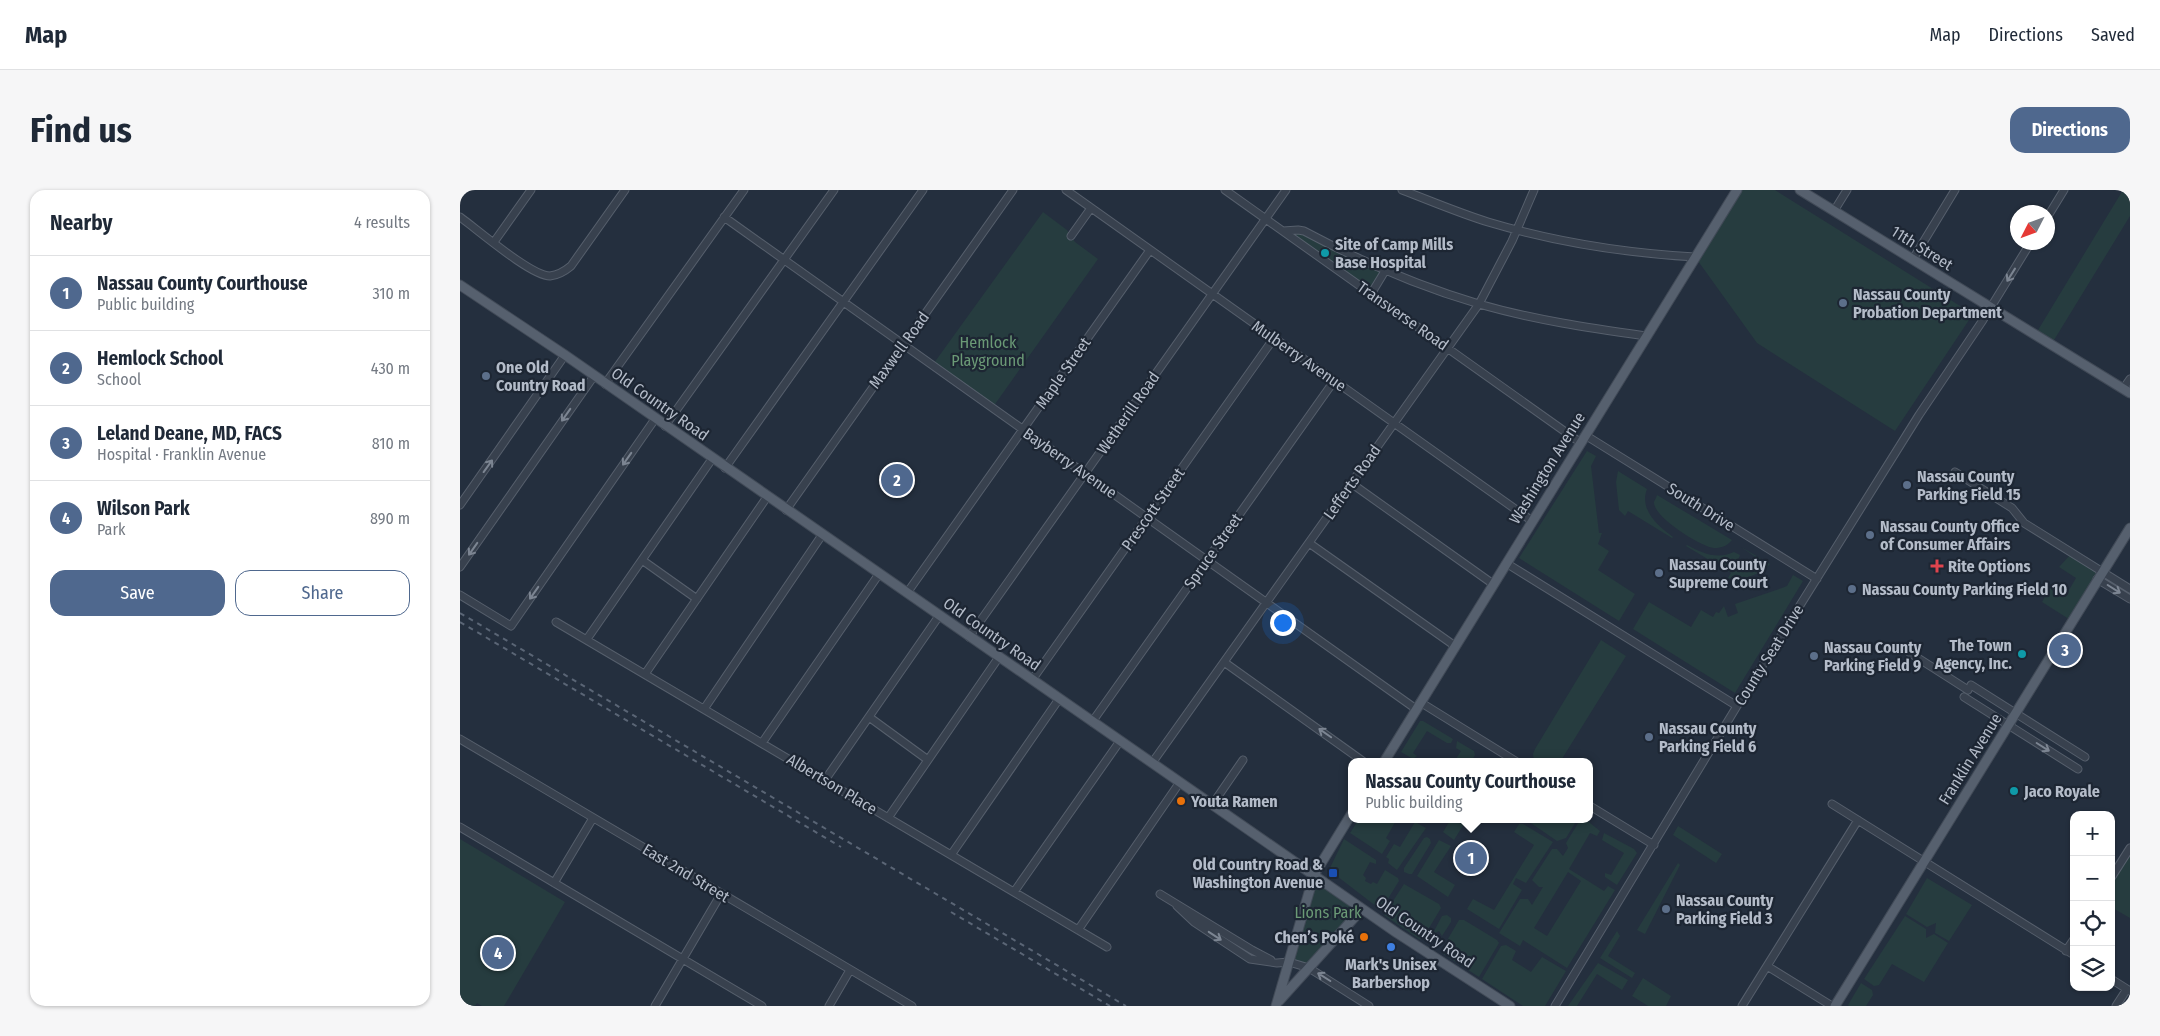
<!DOCTYPE html>
<meta charset="utf-8">
<style>
body{margin:0;font-family:"Fira Sans Condensed",sans-serif;background:#f6f6f7;color:#1f2937}
.controls{position:absolute;right:15px;bottom:15px;display:grid;overflow:hidden;border-radius:10px;box-shadow:0 1px 4px #0004}
.controls button{width:45px;height:45px;display:grid;place-items:center;padding:0;border:0;border-bottom:1px solid #e0e1e3;background:#fff;color:#1f2937;font:25px sans-serif}
.compass{position:absolute;left:1550px;top:15px;width:45px;height:45px;border-radius:50%;background:#fff;box-shadow:0 1px 4px #0004;rotate:228deg}
.you{position:absolute;left:822px;top:432px;width:18px;height:18px;margin:-12px;border:4px solid #fff;border-radius:50%;background:#1a73e8;box-shadow:0 0 0 8px #1a73e833}
.badge{display:grid;place-items:center;width:32px;height:32px;border-radius:50%;background:#4f688e;color:#fff;font-size:16px;font-weight:700}
.pin{position:absolute;translate:-50% -50%;border:2px solid #fff;box-shadow:0 1px 5px #0006}
.popup{position:absolute;left:888px;top:568px;width:245px;height:65px;box-sizing:border-box;display:grid;place-content:center;border-radius:10px;background:#fff;filter:drop-shadow(0 1px 4px #0005);font-size:16px;white-space:nowrap;color:#747a83}
.popup b{font-size:19px;color:#1f2937}
.popup::after{content:'';position:absolute;left:50%;top:100%;margin-left:-10px;border:10px solid transparent;border-top-color:#fff}
.list{margin:0;padding:0;list-style:none}
h2{display:flex;justify-content:space-between;align-items:center;height:65px;margin:0;padding:0 20px;font-size:21px}
h2 small{font-size:16px;font-weight:400;color:#747a83}
.list li{display:grid;grid-template-columns:32px 1fr auto;gap:15px;align-items:center;box-sizing:border-box;height:75px;padding:0 20px;border-top:1px solid #e0e1e3}
.list b{display:block;font-size:19px;white-space:nowrap}
.list p{margin:0;font-size:16px;white-space:nowrap;color:#747a83}
.list em{font-size:16px;font-style:normal;color:#747a83}
.actions{display:flex;gap:10px;padding:15px 20px}
.actions a{flex:1;padding:11px 0;border:1px solid #4f688e;border-radius:15px;text-align:center;font-size:18px;color:#4f688e}
.actions .main{background:#4f688e;color:#fff}
.icon{flex:none;width:28px;height:28px;fill:none;stroke:currentColor;stroke-width:2;stroke-linecap:round;stroke-linejoin:round}
.map{position:relative;flex:none;width:1670px;height:816px;overflow:hidden;border-radius:15px}
header{display:flex;align-items:center;gap:30px;box-sizing:border-box;height:70px;padding:0 25px;background:#fff;border-bottom:1px solid #e0e1e3}
header strong{font-size:24px}
nav{display:flex;gap:28px;margin-inline-start:auto;font-size:18px}
.intro{display:flex;align-items:center;justify-content:space-between;box-sizing:border-box;height:120px;padding:0 30px}
h1{margin:0;font-size:35px}
.button{padding:12px 22px;border-radius:15px;background:#4f688e;color:#fff;font-size:18px;font-weight:700}
main{display:flex;gap:30px;padding:0 30px}
aside{flex:1;background:#fff;border-radius:15px;box-shadow:0 1px 4px #0004}
.map>svg:first-child{display:block}
.green{fill:#263c3f;fill-rule:evenodd}
.lines{fill:none;stroke-linecap:round;stroke-linejoin:round}
.minor-casing{stroke:#565f6c;stroke-width:9}
.major-casing{stroke:#414a57;stroke-width:11}
.minor{stroke:#38414e;stroke-width:7}
.major{stroke:#56606e;stroke-width:9}
.rail{stroke:#5a6575;stroke-width:2;stroke-dasharray:5 5;stroke-linecap:butt}
.oneway{stroke:#7c8592}
.culture-dot{fill:#0f9aa8;stroke:#1d2633;stroke-width:2}
.service-dot{fill:#5c6f8a;stroke:#1d2633;stroke-width:2}
.health-dot{fill:#e0444e;stroke:#1d2633;stroke-width:2}
.food-dot{fill:#e8710a;stroke:#1d2633;stroke-width:2}
.transit-dot{fill:#1a4fb4;stroke:#1d2633;stroke-width:2}
.shop-dot{fill:#3f7fe0;stroke:#1d2633;stroke-width:2}
.labels{text-anchor:middle;dominant-baseline:central;stroke-width:4.5;stroke-linejoin:round;paint-order:stroke}
.poi-label{font-size:16px;font-weight:bold;fill:#b4bcc9;stroke:#1d2633;text-anchor:start}
.street-label{font-size:16px;fill:#b4bcc9;stroke:#1d2633}
.park-label{font-size:16px;fill:#6b9a76;stroke:#1d2633}
</style>
<header>
<strong>Map</strong>
<nav><a>Map</a><a>Directions</a><a>Saved</a></nav>
</header>
<div class="intro"><h1>Find us</h1><a class="button">Directions</a></div>
<main>
<aside>
<h2>Nearby<small>4 results</small></h2>
<ul class="list">
<li><span class="badge">1</span><div><b>Nassau County Courthouse</b><p>Public building</p></div><em>310 m</em></li>
<li><span class="badge">2</span><div><b>Hemlock School</b><p>School</p></div><em>430 m</em></li>
<li><span class="badge">3</span><div><b>Leland Deane, MD, FACS</b><p>Hospital · Franklin Avenue</p></div><em>810 m</em></li>
<li><span class="badge">4</span><div><b>Wilson Park</b><p>Park</p></div><em>890 m</em></li>
</ul>
<div class="actions"><a class="main">Save</a><a>Share</a></div>
</aside>
<div class="map">
<svg width="1670" height="816" viewBox="0 0 1670 816">
<rect width="100%" height="100%" fill="#242f3e"/>
<path class="green" d="M1281,0H1315L1513,124L1435,241L1297,153L1238,71Z
M1663,0H1670V26L1591,155L1575,145Z
M583,22L607,40L615,52L638,69L533,217L474,173Z
M838,40L925,81L911,104L823,41Z
M1127,261L1136,266L1131,276L1139,343H1142L1138,354L1149,361L1138,380L1175,404L1159,431L1059,368Z
M1158,281L1187,299C1179,320 1198,336 1213,347L1212,348L1168,321L1165,326L1159,320L1156,292Z
M1197,305L1272,350C1267,356 1262,358 1254,358C1241,357 1193,327 1194,312C1194,312 1197,306 1197,305Z
M1227,355C1242,363 1257,370 1274,362L1280,365L1278,370L1290,378L1300,370L1281,357L1310,374C1303,384 1279,392 1268,388L1271,383L1226,356Z
M1612,363L1642,382L1612,431L1582,412L1590,398L1605,407L1616,388L1599,377Z
M1333,385L1343,391L1275,503L1173,439L1189,412L1231,437L1241,420L1253,427L1256,422L1259,423L1264,416L1268,427L1278,423L1275,414L1322,398L1327,396Z
M1141,450L1166,466L1100,572H1074L1073,564L1075,559Z
M960,531H963L993,549L991,553H987L967,541L953,563L957,566L953,569L941,562Z
M997,551L1014,561L1015,565L1011,572H994L1001,561L996,558Z
M899,629H937L926,648L930,651L922,664L890,643Z
M991,629H1007L994,650L983,642Z
M1065,629H1117V630L1106,648L1097,651Z
M1125,629L1140,641L1137,646L1130,643L1109,679L1144,701L1148,696L1155,700L1107,778L1063,750L1060,756L1039,743L1060,709H1068L1072,715L1083,697H1079L1072,690L1092,659H1097L1103,666L1108,658L1106,653L1120,630ZM1108,682L1121,691L1087,746L1074,738Z
M955,632L966,638L937,680L928,673L929,669L926,667L934,654L940,657Z
M1059,634H1063L1093,652L1066,693L1056,688L1053,694L1062,700L1039,739L1007,719L1013,709L1034,720L1074,655L1054,642Z
M1218,636L1262,664L1256,673L1213,645Z
M1144,643L1174,659L1177,663L1157,695L1145,687V683L1151,685L1164,663L1142,650Z
M967,647L970,649L971,653L952,684H949L944,682V678L964,648Z
M0,649L105,712L44,816H22L17,813L15,816H0Z
M884,649L916,670V674L910,672L903,685L906,688L905,691L911,694L913,692L917,694L925,680L938,688L939,691L921,720L869,680Z
M979,650L991,656L974,682L995,695L988,707L957,686Z
M1670,663V728L1651,717V695Z
M1218,673L1220,675L1185,744L1177,740Z
M854,685L902,719L849,778L829,772Z
M1467,688L1512,715L1489,751L1475,743L1476,733L1467,737L1446,724Z
M944,694L979,714L981,718L963,748L959,749L924,725Z
M987,725L991,728V732L982,746L979,741L975,743L974,741L982,726Z
M1445,726L1466,739V748L1474,744L1488,753L1464,792L1432,774L1419,795L1414,796L1404,789Z
M999,730H1004L1037,750L1039,753L1019,787L982,763V759Z
M1157,741L1160,746L1148,766L1175,783L1172,788L1140,768Z
M1046,755L1056,761L1052,770L1071,782L1082,767L1106,781L1085,816H1063L1022,789L1041,756Z
M1138,773L1168,790L1162,800L1137,784L1117,816H1108Z
M1183,788L1211,806L1206,816H1188L1172,806Z
M1401,793L1412,800L1413,805L1406,816H1389L1388,815Z"/>
<g class="lines">
<g class="minor-casing">
<path id="minor" d="M606,0L1072,331
M765,0L1121,253
M942,0C971,11 999,23 1028,32C1095,52 1165,63 1235,67
M1374,21L1387,0
M1588,26L1604,0
M0,27C18,40 71,86 90,86C99,85 105,81 111,76L165,0
M264,27L956,519
M823,41L838,40L844,41C900,71 958,96 1019,114C1074,130 1130,138 1186,146
M611,46L631,18
M34,52L71,0
M1453,69L1495,0
M911,104L925,81
M145,194L284,0
M1663,199L1670,189
M205,236L374,0
M1125,245L1357,389
M265,278L463,0
M1495,282L1552,318L1564,333L1670,399
M891,293L1033,394
M0,315L105,165
M326,320L553,0
M849,353L995,456
M182,370L237,409
M1046,373L1277,516
M0,377L134,186
M1637,389L1670,409
M447,403L690,60
M0,405L51,436L195,229
M96,432L647,757
M509,447L826,0
M127,449L252,269
M1450,463L1508,500
M764,472L904,572
M185,484L307,307
M572,490L814,148
M1511,495L1625,567
M1504,507L1618,579
M960,512L1057,572
M244,519L362,345
M409,527L468,570
M632,532L874,191
M0,549L452,816
M302,553L419,384
M692,573L1019,114L1052,51L1074,0
M365,590L479,426
M1372,614L1614,765
M752,615L783,570
M1130,616L1194,655
M428,628L539,467
M0,637L302,816
M491,665L599,509
M1651,688L1670,658
M94,693L133,628
M554,702L660,551
M700,704L792,760L811,770
M717,716L734,732L790,769L817,773L829,772L849,778L909,816
M618,740L720,592
M1606,761L1614,749
M1307,776L1372,816
M1651,789L1670,801
M195,816L261,704
M369,816L390,780
M1095,816L1277,516L1459,225L1523,130L1571,52
M1282,816L1398,630
M1656,816L1667,799"/>
</g>
<g class="major-casing">
<path id="major" d="M1340,0L1670,203
M0,95L105,165L937,743L1050,816
M924,572L1277,0
M819,811L902,719
M816,816L854,685L892,623
M1375,816L1670,338"/>
</g>
<use href="#minor" class="minor"/>
<use href="#major" class="major"/>
<path class="rail" d="M0,423L666,816
M0,432L381,657
M491,722L650,816"/>
</g>
<defs><path id="oneway-shaft" d="M-6 0H5M1.5-3L5.5 0L1.5 3" fill="none" stroke-width="1.6" stroke-linecap="round" stroke-linejoin="round" transform="scale(1.25)"/></defs>
<g class="oneway">
<use href="#oneway-shaft" transform="translate(1551 85) rotate(122)"/>
<use href="#oneway-shaft" transform="translate(106 225) rotate(125)"/>
<use href="#oneway-shaft" transform="translate(167 269) rotate(125)"/>
<use href="#oneway-shaft" transform="translate(28 276) rotate(-54)"/>
<use href="#oneway-shaft" transform="translate(13 359) rotate(125)"/>
<use href="#oneway-shaft" transform="translate(1654 399) rotate(32)"/>
<use href="#oneway-shaft" transform="translate(74 403) rotate(125)"/>
<use href="#oneway-shaft" transform="translate(865 543) rotate(-145)"/>
<use href="#oneway-shaft" transform="translate(1583 557) rotate(32)"/>
<use href="#oneway-shaft" transform="translate(755 746) rotate(33)"/>
<use href="#oneway-shaft" transform="translate(864 787) rotate(-148)"/>
</g>
<g class="culture-dot">
<circle cx="865" cy="63" r="5"/>
<circle cx="1562" cy="464" r="5"/>
<circle cx="1554" cy="601" r="5"/>
</g>
<g class="service-dot">
<circle cx="1383" cy="113" r="5"/>
<circle cx="26" cy="186" r="5"/>
<circle cx="1447" cy="295" r="5"/>
<circle cx="1410" cy="345" r="5"/>
<circle cx="1199" cy="383" r="5"/>
<circle cx="1392" cy="399" r="5"/>
<circle cx="1354" cy="466" r="5"/>
<circle cx="1189" cy="547" r="5"/>
<circle cx="1206" cy="719" r="5"/>
</g>
<path class="health-dot" d="M1474.5 368.5h5v5h5v5h-5v5h-5v-5h-5v-5h5z"/>
<g class="food-dot">
<circle cx="721" cy="611" r="5"/>
<circle cx="904" cy="747" r="5"/>
</g>
<rect class="transit-dot" x="868" y="678" width="10" height="10" rx="2.5"/>
<circle class="shop-dot" cx="931" cy="757" r="5"/>
<g class="labels">
<g class="poi-label">
<text x="875" y="54">Site of Camp Mills<tspan x="875" dy="18">Base Hospital</tspan></text>
<text x="1393" y="104">Nassau County<tspan x="1393" dy="18">Probation Department</tspan></text>
<text x="36" y="177">One Old<tspan x="36" dy="18">Country Road</tspan></text>
<text x="1457" y="286">Nassau County<tspan x="1457" dy="18">Parking Field 15</tspan></text>
<text x="1420" y="336">Nassau County Office<tspan x="1420" dy="18">of Consumer Affairs</tspan></text>
<text x="1209" y="374">Nassau County<tspan x="1209" dy="18">Supreme Court</tspan></text>
<text x="1488" y="376">Rite Options</text>
<text x="1402" y="399">Nassau County Parking Field 10</text>
<text x="1552" y="455" text-anchor="end">The Town<tspan x="1552" dy="18">Agency, Inc.</tspan></text>
<text x="1364" y="457">Nassau County<tspan x="1364" dy="18">Parking Field 9</tspan></text>
<text x="1199" y="538">Nassau County<tspan x="1199" dy="18">Parking Field 6</tspan></text>
<text x="1564" y="601">Jaco Royale</text>
<text x="731" y="611">Youta Ramen</text>
<text x="863" y="674" text-anchor="end">Old Country Road &amp;<tspan x="863" dy="18">Washington Avenue</tspan></text>
<text x="1216" y="710">Nassau County<tspan x="1216" dy="18">Parking Field 3</tspan></text>
<text x="894" y="747" text-anchor="end">Chen’s Poké</text>
<text x="931" y="774" text-anchor="middle">Mark's Unisex<tspan x="931" dy="18">Barbershop</tspan></text>
</g>
<g class="street-label">
<text transform="translate(1462 58) rotate(32)">11th Street</text>
<text transform="translate(943 126) rotate(35)">Transverse Road</text>
<text transform="translate(439 160) rotate(-54)">Maxwell Road</text>
<text transform="translate(839 166) rotate(35)">Mulberry Avenue</text>
<text transform="translate(603 183) rotate(-55)">Maple Street</text>
<text transform="translate(200 214) rotate(35)">Old Country Road</text>
<text transform="translate(668 223) rotate(-55)">Wetherill Road</text>
<text transform="translate(610 273) rotate(35)">Bayberry Avenue</text>
<text transform="translate(1087 278) rotate(-58)">Washington Avenue</text>
<text transform="translate(892 292) rotate(-55)">Lefferts Road</text>
<text transform="translate(1241 317) rotate(32)">South Drive</text>
<text transform="translate(693 319) rotate(-55)">Prescott Street</text>
<text transform="translate(753 361) rotate(-55)">Spruce Street</text>
<text transform="translate(532 444) rotate(35)">Old Country Road</text>
<text transform="translate(1309 465) rotate(-58)">County Seat Drive</text>
<text transform="translate(1510 569) rotate(-58)">Franklin Avenue</text>
<text transform="translate(372 594) rotate(31)">Albertson Place</text>
<text transform="translate(226 683) rotate(31)">East 2nd Street</text>
<text transform="translate(965 742) rotate(34)">Old Country Road</text>
</g>
<g class="park-label">
<text x="528" y="152">Hemlock<tspan x="528" dy="18">Playground</tspan></text>
<text x="868" y="722">Lions Park</text>
</g>
</g>
</svg>
<div class="controls">
<button>+</button>
<button>−</button>
<button><svg class="icon" aria-label="locate" viewBox="0 0 24 24"><circle cx="12" cy="12" r="6"/><path d="M12 2v4M12 18v4M2 12h4M18 12h4"/></svg></button>
<button><svg class="icon" aria-label="layers" viewBox="0 0 24 24"><path d="M12 4l9 5-9 5-9-5zM3 14l9 5 9-5"/></svg></button>
</div>
<svg class="compass" viewBox="-18 -18 36 36"><path d="M0-13l5 13h-10z" fill="#e53935"/><path d="M0 13l5-13h-10z" fill="#747a83"/></svg>
<div class="you"></div>
<div class="pin badge" style="left:1011px;top:668px">1</div>
<div class="popup"><b>Nassau County Courthouse</b>Public building</div>
<div class="pin badge" style="left:437px;top:290px">2</div>
<div class="pin badge" style="left:1605px;top:460px">3</div>
<div class="pin badge" style="left:38px;top:763px">4</div>
</div>
</main>
